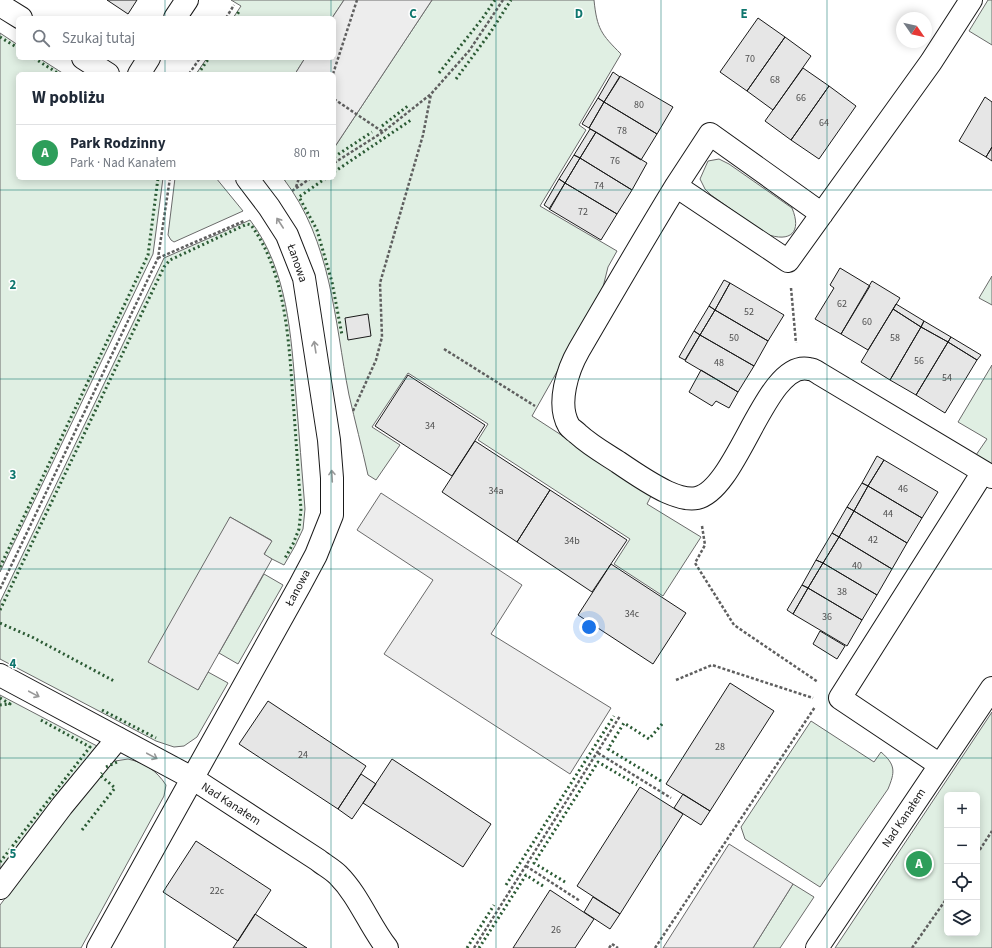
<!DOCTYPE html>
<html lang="pl">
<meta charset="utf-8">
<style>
body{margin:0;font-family:"Source Sans 3",sans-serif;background:#f2f2f3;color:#1f2937}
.controls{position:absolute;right:12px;bottom:12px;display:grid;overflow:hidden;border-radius:6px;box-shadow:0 2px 10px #0003}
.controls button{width:36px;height:36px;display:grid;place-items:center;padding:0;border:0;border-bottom:1px solid #e0e1e3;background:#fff;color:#1f2937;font:20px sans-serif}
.compass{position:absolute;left:896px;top:12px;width:36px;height:36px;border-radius:50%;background:#fff;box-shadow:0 2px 10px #0003;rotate:124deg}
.you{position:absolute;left:589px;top:627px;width:14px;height:14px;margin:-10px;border:3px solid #fff;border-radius:50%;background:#1a73e8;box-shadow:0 0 0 6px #1a73e833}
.badge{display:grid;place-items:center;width:26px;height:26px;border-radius:50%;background:#c62828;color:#fff;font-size:13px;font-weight:700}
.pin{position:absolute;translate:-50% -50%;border:2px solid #fff;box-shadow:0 1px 4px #0006}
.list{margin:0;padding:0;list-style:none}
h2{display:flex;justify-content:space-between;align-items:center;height:52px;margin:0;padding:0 16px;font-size:17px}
h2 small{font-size:13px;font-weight:400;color:#747a83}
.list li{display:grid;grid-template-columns:26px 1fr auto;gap:12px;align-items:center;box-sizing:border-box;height:56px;padding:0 16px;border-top:1px solid #e0e1e3}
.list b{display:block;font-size:15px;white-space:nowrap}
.list p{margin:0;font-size:13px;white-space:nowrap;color:#747a83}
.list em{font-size:13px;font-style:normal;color:#747a83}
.icon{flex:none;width:22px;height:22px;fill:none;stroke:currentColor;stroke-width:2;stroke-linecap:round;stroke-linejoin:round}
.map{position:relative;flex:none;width:992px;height:948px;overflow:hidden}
.search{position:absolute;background:#fff;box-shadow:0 2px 10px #0003;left:16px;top:16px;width:320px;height:44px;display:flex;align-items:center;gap:10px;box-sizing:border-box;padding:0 14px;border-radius:6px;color:#747a83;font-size:15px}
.panel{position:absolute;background:#fff;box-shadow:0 2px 10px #0003;left:16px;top:72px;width:320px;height:108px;border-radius:6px}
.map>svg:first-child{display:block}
.green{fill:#e0efe3;stroke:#6a6a6a;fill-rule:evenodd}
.parking{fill:#ededed;stroke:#6a6a6a}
.building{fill:#e6e6e6;stroke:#1a1a1a}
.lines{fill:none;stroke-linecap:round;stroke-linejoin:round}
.minor-casing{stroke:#1a1a1a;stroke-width:24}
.path{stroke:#5f5f5f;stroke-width:2.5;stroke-dasharray:3 2;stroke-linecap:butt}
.minor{stroke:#fff;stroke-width:22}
.hedge{stroke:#2b5a34;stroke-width:3;stroke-dasharray:2 3;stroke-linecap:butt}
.oneway{stroke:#989898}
.grid{fill:none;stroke:#0f766e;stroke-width:1;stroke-opacity:0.55}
.labels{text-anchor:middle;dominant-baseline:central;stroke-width:3;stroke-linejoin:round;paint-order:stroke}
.number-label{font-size:10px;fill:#4d4d4d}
.street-label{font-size:12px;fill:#1a1a1a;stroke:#fff}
.grid-label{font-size:13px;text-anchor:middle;font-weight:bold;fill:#0f766e;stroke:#fff;stroke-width:3;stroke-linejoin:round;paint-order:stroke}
</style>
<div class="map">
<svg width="992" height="948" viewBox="0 0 992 948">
<rect width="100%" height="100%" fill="#fff"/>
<path class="green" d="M231,0H344L332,18H233L241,6Z
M432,0H594C597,29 601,34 621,54L579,125L586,130L540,206L617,251L608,267L599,303L580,331L532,416L652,494L647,504L701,537L663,596L614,564L630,539L478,440L488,424L408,373L372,427L400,445L376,480L368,475C362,448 355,421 349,395C334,319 332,242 283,178H334V148Z
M988,0H992V45L969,31Z
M0,33L18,45V58H39L64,74H18V178H163L153,254L0,572Z
M207,58H305L295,74H196Z
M719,159L729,164L792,208C802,232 791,243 766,234L711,195L705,189L700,179L708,161Z
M175,178H216L243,211L174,242L171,240L168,235Z
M250,220C288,270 291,336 296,396C299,434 302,471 305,509L303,529L295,546L284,565L264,555L271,540L230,517L198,690L208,672L228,683L197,737L184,746L174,747L156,741L0,659V602L164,258Z
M992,276V305L979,298Z
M992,365V465L976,455L987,439L958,422Z
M264,574L283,585L238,664L219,653Z
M0,695L97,746L0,874Z
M992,712V948H835ZM947,795H977V933H947Z
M811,721L874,762L881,752C896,765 895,772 888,789L820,887L745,839L741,827Z
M128,759C145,763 156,770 166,785L164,796L81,948H0V905L109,762Z
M793,884L814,897L780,948H753Z"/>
<path class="parking" d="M344,0H432L334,148V74H295L305,58H334V18H332Z
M381,493L522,585L491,634L611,708L570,774L384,654L433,580L357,530Z
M230,517L272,541L264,554L272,559L198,690L148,662Z
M729,844L793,884L753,948H663Z"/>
<path class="building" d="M107,0H137L128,14Z
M758,18L785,37L747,91L720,72Z
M785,37L811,56L773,110L747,91Z
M803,68L829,86L791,140L765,121Z
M613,72L620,77L604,102L598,98Z
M620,76L673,107L657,134L604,102Z
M829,86L856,106L819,159L791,140Z
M985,97L992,102V147L986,157L959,141Z
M598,98L604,102L589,128L582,124Z
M604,102L657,134L641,160L589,128Z
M590,129L596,132L580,158L574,155Z
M596,132L647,163L632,190L580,158Z
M992,147V161L986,157Z
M574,155L580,158L565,183L559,179Z
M580,158L632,190L617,214L565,183Z
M559,179L565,183L550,209L544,205Z
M565,183L617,214L601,240L549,209Z
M840,268L870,286L841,334L815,319L834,288L830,285Z
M724,280L730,283L715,310L709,306Z
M872,281L900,298L868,350L841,334Z
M730,283L784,315L768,341L715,310Z
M896,304L924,321L921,327L893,309Z
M709,306L715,310L700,335L694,331Z
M893,309L921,327L890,380L861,362Z
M715,310L768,341L754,366L700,335Z
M368,314L371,336L348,340L345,318Z
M924,321L951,337L948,342L921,327Z
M921,327L948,342L916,395L890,380Z
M694,331L700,335L685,360L679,357Z
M700,335L754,366L738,392L685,361Z
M951,337L981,355L977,360L948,342Z
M948,342L977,360L945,413L916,395Z
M701,370L738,392L729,408L716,401L712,406L689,392Z
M408,375L485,425L452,476L375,426Z
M475,441L550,490L517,542L442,492Z
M877,456L884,460L868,486L862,483Z
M884,460L938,492L922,518L868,486Z
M862,483L868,486L854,511L847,507Z
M868,486L922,518L907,543L854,511Z
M550,490L627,540L592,592L517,542Z
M847,507L854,511L839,537L832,533Z
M854,511L907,543L892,569L839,537Z
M832,533L839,537L823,563L816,560Z
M839,537L892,569L877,595L823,563Z
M816,560L823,563L808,588L802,585Z
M823,563L877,595L862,620L808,588Z
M611,564L686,613L653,664L578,615Z
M802,585L808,588L793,614L787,610Z
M808,588L862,620L847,646L793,614Z
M820,631L845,646L837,659L813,644Z
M730,683L774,711L710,811L666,784Z
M268,701L366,766L338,809L239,744Z
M392,759L491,824L463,867L363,803Z
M361,774L376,784L352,819L338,809Z
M640,787L683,814L620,914L577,886Z
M683,794L710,811L701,825L674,808Z
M196,841L271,890L238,941L163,892Z
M550,890L594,919L575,948H513Z
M593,897L620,914L610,929L584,912Z
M255,914L299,943L307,948H233Z"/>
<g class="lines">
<g class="minor-casing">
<path id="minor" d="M971,0L931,62L788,261L676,186C643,240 611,295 579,350C568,369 556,404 569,426C571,429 575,431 578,434C590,445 604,453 618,462C634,473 650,484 667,492C676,496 688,500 697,498C738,489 766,359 809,369C813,369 817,372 820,374L992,477
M0,5L21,18
M175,18L187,0
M83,58L108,74
M139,74L149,58
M676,186L710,134L822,214
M0,675L192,778L318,860C324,865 332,869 338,875C359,896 369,925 387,948
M940,765L840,698L983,472
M0,888L62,806L118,738
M98,948L300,585L316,555L332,515V478L329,440L304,278L287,235L269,207L247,178
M817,948L992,688"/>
</g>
<path class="path" d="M226,18L234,5
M189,74L200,58
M333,74L357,0
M334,99L383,132
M334,163L383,132L431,94L469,51L503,0
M296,187L299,178
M292,191L311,178
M158,258L244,221
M791,288L796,343
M444,349L535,406
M353,411L376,360L382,337L380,283L423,135L431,94
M702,526L705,545L695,563L734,625L818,682
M0,589L158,258L170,178
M676,680L712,665L813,698
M598,753L671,798
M977,854L992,831
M526,866L580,901
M474,948L620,716
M609,948L612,944L618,948
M655,948L815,707
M912,948L947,898"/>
<use href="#minor" class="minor"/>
<path class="hedge" d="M235,18L240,10
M0,37L18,48
M34,58L59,74
M439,73L482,19L495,0
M198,74L209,58
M456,79L490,33L511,0
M382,126L409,105
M334,157L372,132
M334,172L411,120
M285,178L288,182
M326,178L299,197L317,230L332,282L342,335
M0,567L148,255L158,178
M0,610L164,267L170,260L247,224L251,225C286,273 289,342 293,400C296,437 298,473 301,509L299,529L293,544L284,560
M0,623L32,637L114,681
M0,698L10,704L0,705
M102,710L156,738
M106,767L117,762
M661,781L608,749L624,723L649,739L663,723
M82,830L115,788L100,775L102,773
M0,862L90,747L39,719
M565,882L534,863L598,762L637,785
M506,885L614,716
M467,948L494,905
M479,948L526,875L543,886"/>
</g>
<defs><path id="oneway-shaft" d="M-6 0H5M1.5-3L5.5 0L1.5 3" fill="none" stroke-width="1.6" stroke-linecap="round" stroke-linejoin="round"/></defs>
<g class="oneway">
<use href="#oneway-shaft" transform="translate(280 223) rotate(-123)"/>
<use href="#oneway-shaft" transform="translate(315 347) rotate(-99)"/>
<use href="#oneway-shaft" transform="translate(332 476) rotate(-93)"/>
<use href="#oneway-shaft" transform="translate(34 694) rotate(28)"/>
<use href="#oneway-shaft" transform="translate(152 756) rotate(28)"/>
</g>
<path class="grid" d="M165,0V18M331,0V18M496,0V948M661,0V948M827,0V948M165,58V74M331,58V74M165,178V948M331,178V948M0,190H992M0,379H992M0,569H992M0,758H992"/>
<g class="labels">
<g class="number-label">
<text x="750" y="59">70</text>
<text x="775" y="80">68</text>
<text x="801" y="98">66</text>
<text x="639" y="105">80</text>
<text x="824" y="123">64</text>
<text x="622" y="131">78</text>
<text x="615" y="161">76</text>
<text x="599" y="186">74</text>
<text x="583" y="212">72</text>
<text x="842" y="304">62</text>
<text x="749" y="312">52</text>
<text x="867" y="322">60</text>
<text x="734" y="338">50</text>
<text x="895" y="338">58</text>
<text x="919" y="361">56</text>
<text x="719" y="363">48</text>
<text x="947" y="378">54</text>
<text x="430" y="426">34</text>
<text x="903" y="489">46</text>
<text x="496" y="491">34a</text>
<text x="888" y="514">44</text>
<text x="873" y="540">42</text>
<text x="572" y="541">34b</text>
<text x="857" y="566">40</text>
<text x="842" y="592">38</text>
<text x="632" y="614">34c</text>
<text x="827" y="617">36</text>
<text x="720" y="747">28</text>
<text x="303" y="755">24</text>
<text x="217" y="891">22c</text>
<text x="556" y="930">26</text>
</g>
<g class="street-label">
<text transform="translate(297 263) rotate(71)">Łanowa</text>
<text transform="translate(298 588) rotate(-62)">Łanowa</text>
<text transform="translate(231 804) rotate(33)">Nad Kanałem</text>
<text transform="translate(904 818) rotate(-56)">Nad Kanałem</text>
</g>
</g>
<g class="grid-label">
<text x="413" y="18">C</text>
<text x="579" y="18">D</text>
<text x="744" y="18">E</text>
<text x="13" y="289">2</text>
<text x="13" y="479">3</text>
<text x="13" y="668">4</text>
<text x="13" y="858">5</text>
</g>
</svg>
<div class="controls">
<button>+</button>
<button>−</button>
<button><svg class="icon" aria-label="locate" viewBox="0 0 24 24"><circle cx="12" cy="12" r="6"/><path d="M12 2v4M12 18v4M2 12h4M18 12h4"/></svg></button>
<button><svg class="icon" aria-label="layers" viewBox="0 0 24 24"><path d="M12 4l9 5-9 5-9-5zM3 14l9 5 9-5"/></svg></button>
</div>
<svg class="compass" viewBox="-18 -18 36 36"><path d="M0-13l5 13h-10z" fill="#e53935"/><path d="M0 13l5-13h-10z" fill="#747a83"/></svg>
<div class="you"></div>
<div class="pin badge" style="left:919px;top:864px;background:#2e9e5b">A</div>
<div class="search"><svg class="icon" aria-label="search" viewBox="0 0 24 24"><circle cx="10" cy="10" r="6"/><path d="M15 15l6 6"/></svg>Szukaj tutaj</div>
<section class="panel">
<h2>W pobliżu<small></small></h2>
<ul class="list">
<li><span class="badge" style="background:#2e9e5b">A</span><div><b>Park Rodzinny</b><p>Park · Nad Kanałem</p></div><em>80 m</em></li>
</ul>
</section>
</div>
